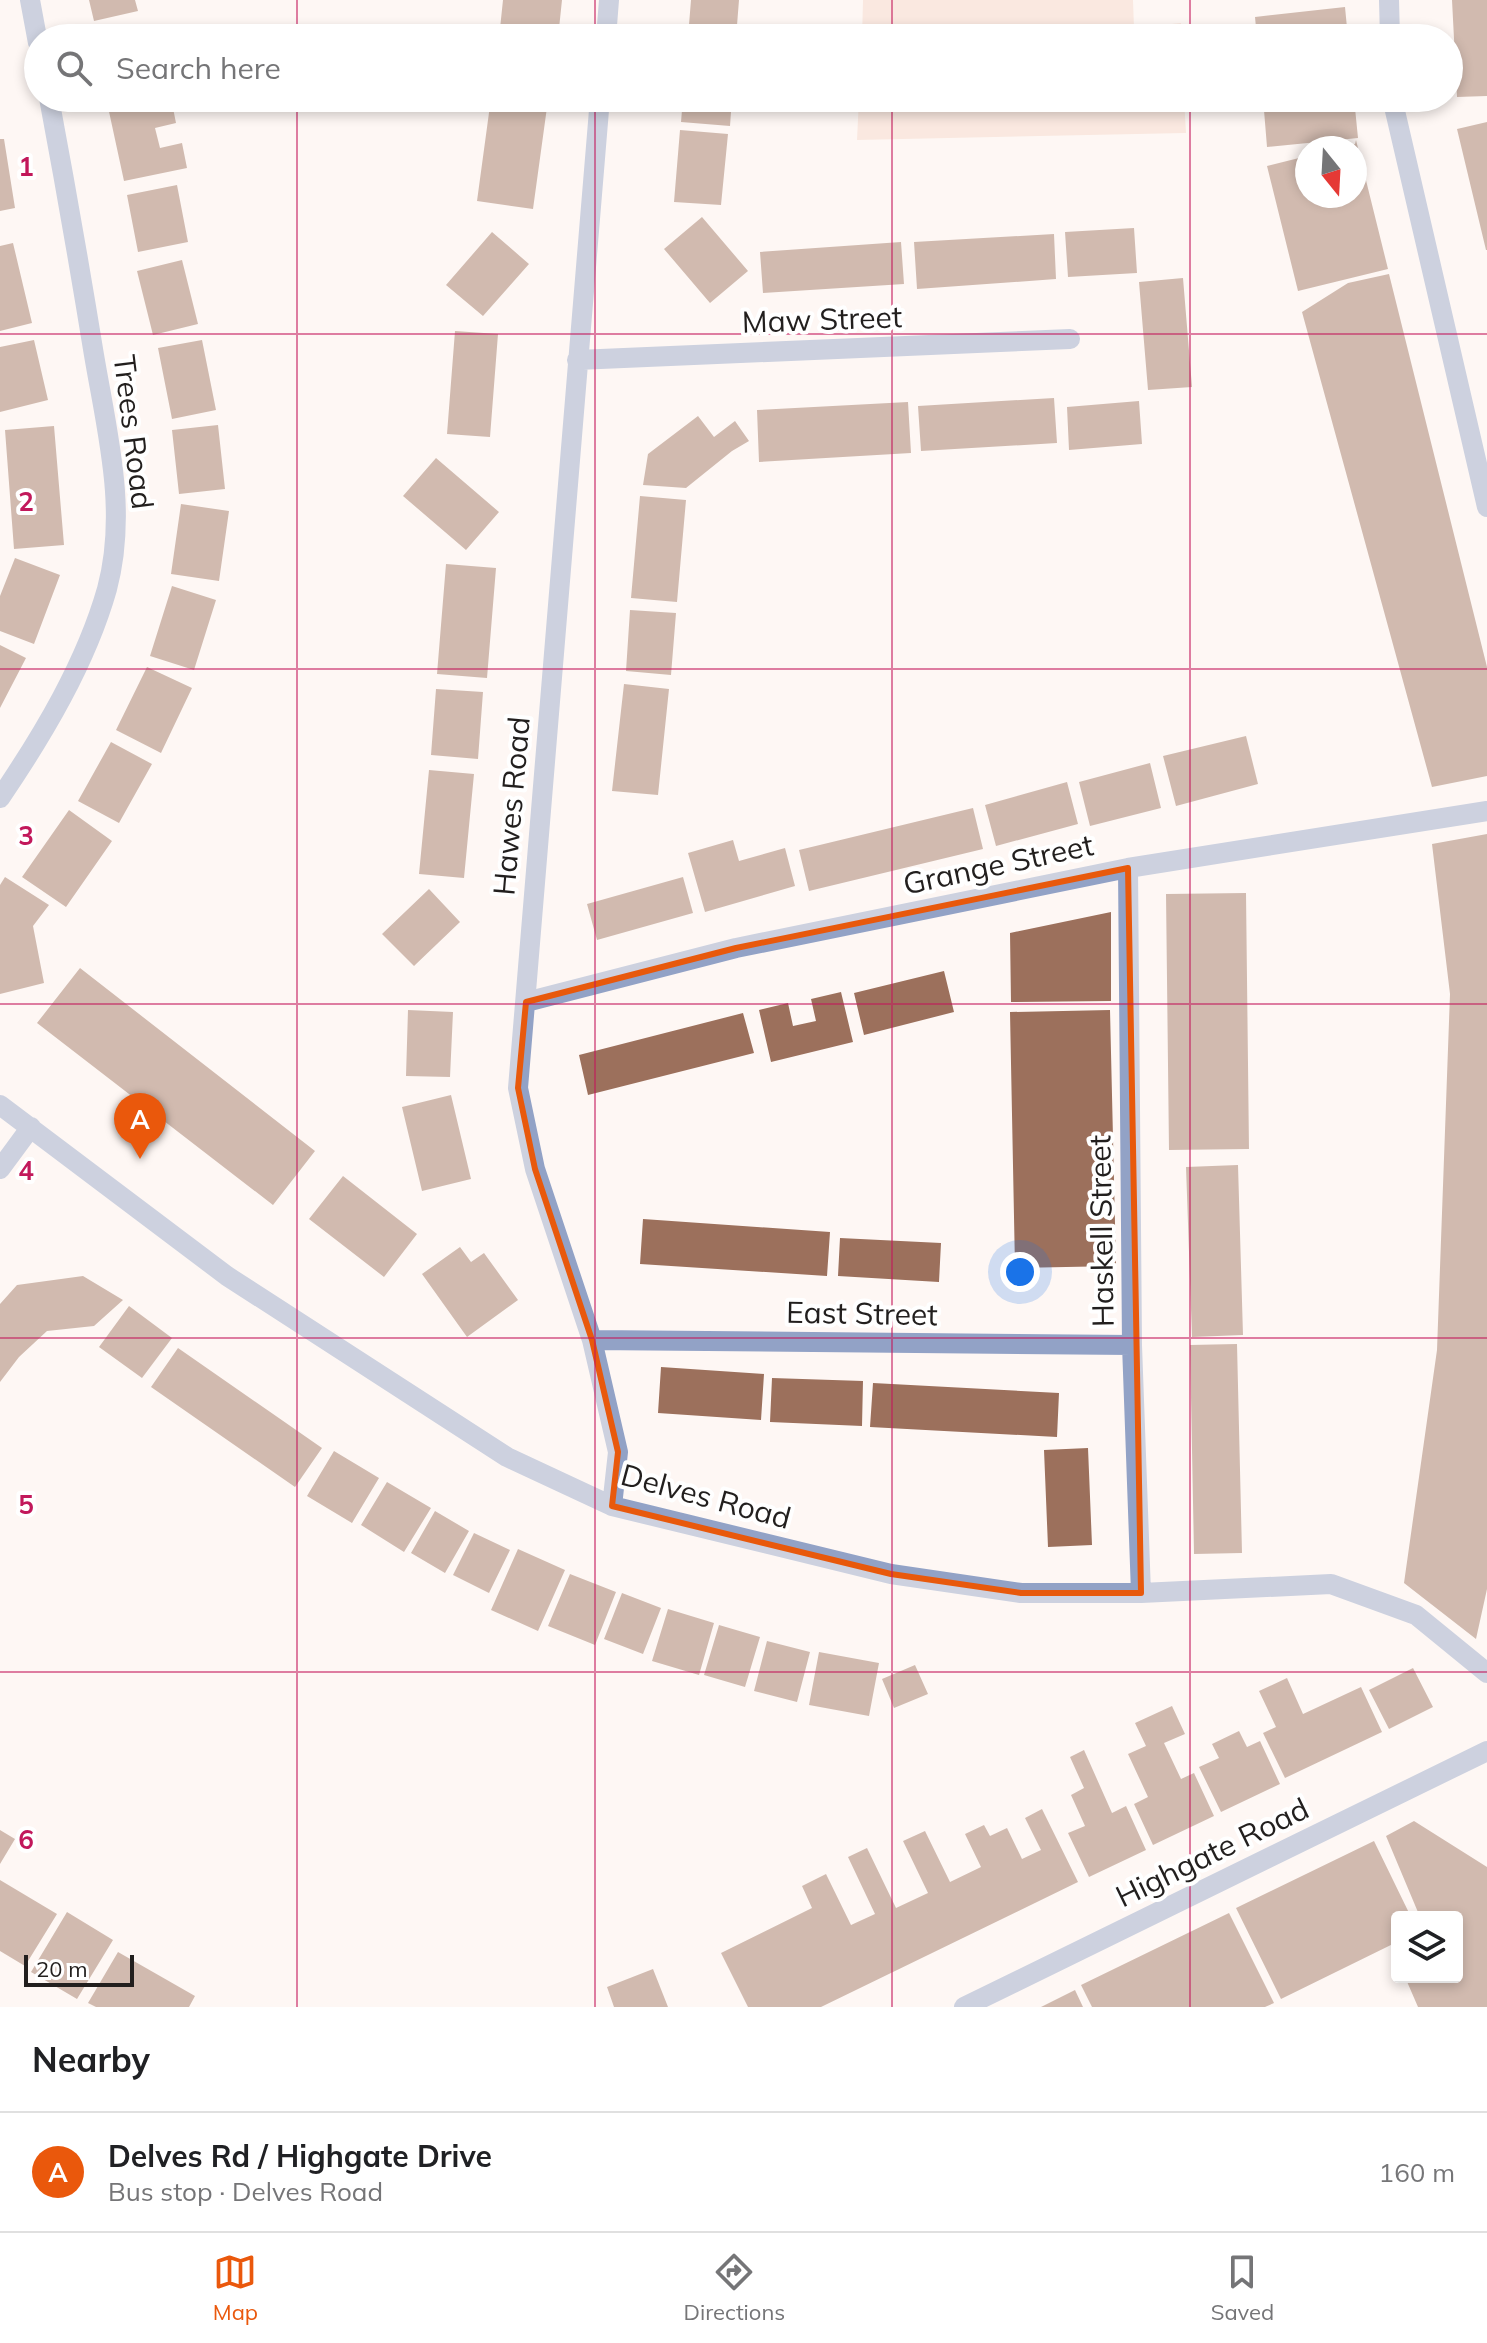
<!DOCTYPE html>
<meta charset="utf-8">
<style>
body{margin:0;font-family:Mulish,sans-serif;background:#f2f2f2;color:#202124}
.controls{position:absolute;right:24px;bottom:24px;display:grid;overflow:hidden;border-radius:8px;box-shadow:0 4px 12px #0003}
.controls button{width:72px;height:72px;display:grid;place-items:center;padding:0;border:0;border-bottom:2px solid #e0e0e0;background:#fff;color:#202124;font:40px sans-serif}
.compass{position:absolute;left:1295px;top:136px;width:72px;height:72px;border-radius:50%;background:#fff;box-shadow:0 4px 12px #0003;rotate:162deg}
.scale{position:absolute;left:24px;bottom:20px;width:110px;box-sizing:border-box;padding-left:8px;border:4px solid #221f1e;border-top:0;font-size:22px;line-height:28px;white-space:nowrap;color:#221f1e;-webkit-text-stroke:6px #fff;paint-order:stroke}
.you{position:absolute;left:1020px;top:1272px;width:28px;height:28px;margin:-20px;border:6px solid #fff;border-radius:50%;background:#1a73e8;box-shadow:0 0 0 12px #1a73e833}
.badge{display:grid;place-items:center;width:52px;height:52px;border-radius:50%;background:#ea580c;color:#fff;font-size:26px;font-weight:700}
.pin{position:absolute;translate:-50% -66px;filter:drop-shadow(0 2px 4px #0008)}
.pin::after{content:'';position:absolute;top:42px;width:28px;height:24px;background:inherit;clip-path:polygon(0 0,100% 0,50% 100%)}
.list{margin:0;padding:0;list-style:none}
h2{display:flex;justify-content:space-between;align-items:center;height:104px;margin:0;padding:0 32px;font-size:34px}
h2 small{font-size:26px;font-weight:400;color:#757577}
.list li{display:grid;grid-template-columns:52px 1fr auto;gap:24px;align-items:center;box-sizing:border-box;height:120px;padding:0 32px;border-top:2px solid #e0e0e0}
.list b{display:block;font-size:30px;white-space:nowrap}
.list p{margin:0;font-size:26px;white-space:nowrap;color:#757577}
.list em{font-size:26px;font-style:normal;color:#757577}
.icon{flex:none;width:44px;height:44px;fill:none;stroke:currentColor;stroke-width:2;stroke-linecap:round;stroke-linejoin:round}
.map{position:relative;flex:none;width:1487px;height:2007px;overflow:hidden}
.search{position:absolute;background:#fff;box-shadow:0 4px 12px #0003;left:24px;right:24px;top:24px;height:88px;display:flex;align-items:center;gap:20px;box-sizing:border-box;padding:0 28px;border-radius:44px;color:#757577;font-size:30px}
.sheet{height:224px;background:#fff}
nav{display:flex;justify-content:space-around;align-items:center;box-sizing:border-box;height:112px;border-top:2px solid #e0e0e0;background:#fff;font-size:22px;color:#757577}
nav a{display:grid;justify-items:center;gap:4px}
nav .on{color:#ea580c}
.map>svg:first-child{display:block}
.green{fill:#f6d6c8}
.building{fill:#9c705c}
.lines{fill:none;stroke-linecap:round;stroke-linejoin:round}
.minor{stroke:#92a2c6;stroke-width:20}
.marked{fill:none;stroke:#e8590c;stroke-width:6;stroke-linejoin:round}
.grid{fill:none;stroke:#c2185b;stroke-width:2;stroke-opacity:0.55}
.labels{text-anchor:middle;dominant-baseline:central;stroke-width:8;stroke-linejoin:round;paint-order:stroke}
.street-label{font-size:30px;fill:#221f1e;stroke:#fff}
.grid-label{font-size:26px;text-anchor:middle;font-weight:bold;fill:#c2185b;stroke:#fff;stroke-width:8;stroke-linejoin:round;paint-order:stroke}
</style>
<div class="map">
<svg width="1487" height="2007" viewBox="0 0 1487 2007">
<rect width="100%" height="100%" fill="#fef7f4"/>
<path class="green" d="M863,0H1133L1134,28L1181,23V38H862Z
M859,98H1184L1186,133L857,140Z"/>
<path class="building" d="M89,0H135L138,11L94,21Z
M503,0H562L558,38H499Z
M691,0H739L736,38L688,37Z
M1452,0H1487V96L1457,97Z
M1345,7L1348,38H1257L1255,17Z
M143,24L145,38H97L96,32Z
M148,98H171L176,123L155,128L160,148L182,143L187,168L124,181L108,107Z
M491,98L548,100L533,209L477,201Z
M683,98H732L730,126L681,122Z
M1263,98H1354L1358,138L1267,147Z
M1487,122V250H1486L1457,129Z
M680,130L728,134L721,205L674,202Z
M0,139H4L15,208L0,211Z
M1356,140L1388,269L1298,291L1267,166L1307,156V196H1355V148L1344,147L1355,144Z
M177,185L188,242L138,252L127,195Z
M702,217L748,271L710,303L664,249Z
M1134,228L1137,273L1068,277L1065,232Z
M492,232L529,264L483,316L446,285Z
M1054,234L1056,279L917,289L914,242Z
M901,242L904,284L763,293L760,252Z
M13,243L32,323L0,331V246Z
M182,260L198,324L153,335L137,271Z
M1389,274L1487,667V776L1432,787L1302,312L1348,283Z
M1183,278L1192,387L1148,390L1139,282Z
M455,331L498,334L490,437L447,434Z
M34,340L48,400L0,412V347Z
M202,340L216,410L172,419L158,348Z
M1054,398L1057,443L921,451L918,406Z
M1139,401L1142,444L1069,450L1067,407Z
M908,402L911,453L759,462L757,410Z
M698,416L714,437L735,421L749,441L732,451L686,488L643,485L648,454Z
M218,425L225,489L179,494L172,430Z
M54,426L64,545L14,549L5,430Z
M436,458L499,512L466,550L403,496Z
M640,496L686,500L677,602L631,598Z
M181,504L229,511L219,581L171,574Z
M15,558L60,575L34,644L0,631V596Z
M446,564L496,568L487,678L437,674Z
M172,586L216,600L194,670L150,656Z
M630,610L676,613L671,675L626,671Z
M0,645L26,658L0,708Z
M147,667L192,688L161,753L116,730Z
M624,684L669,689L658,795L612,791Z
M436,689L483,692L478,759L431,755Z
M1246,736L1258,784L1176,806L1163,756Z
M111,742L152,764L119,823L78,801Z
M1150,763L1161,808L1090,826L1079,782Z
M429,770L474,774L464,878L419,874Z
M1067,782L1078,824L996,846L985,805Z
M973,808L983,849L809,891L799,850Z
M69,810L112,841L66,907L22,877Z
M1487,834V1589L1476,1639L1404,1583L1437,1350L1450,994L1432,844Z
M733,840L739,861L785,848L795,886L705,912L688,853Z
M5,877L49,905L33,926L44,983L0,994V885Z
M683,877L693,913L597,940L587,904Z
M429,889L460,922L414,966L382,934Z
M1246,893L1249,1149L1169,1150L1166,894Z
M1111,912V1001L1011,1002L1010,933Z
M80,968L315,1151L273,1205L37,1023Z
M944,971L954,1012L864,1035L854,993Z
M841,992L853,1042L771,1062L759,1010L788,1003L793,1026L816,1021L811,999Z
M408,1010L453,1012L450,1077L406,1076Z
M1110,1010L1116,1266L1015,1268L1010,1012Z
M743,1013L754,1053L588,1095L579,1055Z
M451,1095L471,1179L422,1191L402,1107Z
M1238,1165L1243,1335L1192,1337L1186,1167Z
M343,1176L417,1234L384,1277L309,1219Z
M643,1219L830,1232L827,1276L640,1264Z
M840,1238L941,1243L939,1282L838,1276Z
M460,1247L471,1262L484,1253L518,1300L467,1337L422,1274Z
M83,1276L123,1300L94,1326L47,1331L19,1357L0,1382V1304L17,1285Z
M129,1306L172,1338L142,1378L99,1347Z
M1237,1344L1242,1553L1194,1554L1190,1345Z
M178,1348L322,1448L295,1487L151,1387Z
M661,1367L764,1374L761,1420L658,1413Z
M772,1378L863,1381L862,1426L770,1422Z
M873,1383L1059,1393L1057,1437L870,1427Z
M1088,1448L1092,1545L1048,1547L1044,1450Z
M334,1451L379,1478L352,1523L307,1496Z
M387,1482L431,1508L404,1552L361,1525Z
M435,1511L469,1531L445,1573L411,1553Z
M474,1533L510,1550L489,1593L453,1575Z
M518,1549L565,1570L538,1631L491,1610Z
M570,1574L616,1592L595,1645L548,1626Z
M622,1593L661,1608L643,1654L604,1639Z
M668,1609L714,1623L699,1675L652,1661Z
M719,1625L760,1637L745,1687L704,1675Z
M767,1641L810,1652L797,1702L754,1691Z
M819,1652L879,1663L869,1716L809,1705Z
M915,1665L928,1694L894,1708L882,1679Z
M1413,1668L1433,1707L1389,1729L1369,1690Z
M1287,1678L1303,1714L1361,1687L1382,1732L1285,1778L1263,1733L1276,1727L1259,1691Z
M1172,1706L1185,1734L1164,1743L1181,1779L1194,1773L1214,1816L1153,1845L1134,1804L1148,1797L1128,1754L1146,1746L1135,1723Z
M1239,1731L1247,1747L1260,1741L1280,1784L1221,1812L1199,1767L1219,1758L1212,1744Z
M1084,1750L1112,1813L1126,1806L1146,1850L1089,1877L1068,1833L1085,1826L1071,1795L1084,1788L1070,1757Z
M1042,1809L1078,1882L821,2007H748L721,1953L812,1908L802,1886L826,1874L851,1925L875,1914L848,1857L867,1848L896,1908L928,1893L903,1841L925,1831L950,1882L981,1867L965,1834L984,1825L990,1836L1007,1828L1022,1859L1041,1850L1025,1818Z
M1414,1821L1487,1867V2007H1418L1405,1977H1457V1917H1420L1386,1836Z
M0,1830L15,1839L0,1864Z
M1374,1841L1411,1917H1397V1942L1281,1999L1236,1908Z
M0,1880L57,1914L25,1966L0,1951Z
M67,1912L113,1940L77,1999L31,1972Z
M1229,1913L1274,2003L1265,2007H1092L1081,1985Z
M118,1952L195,1996L189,2007H96L88,2003Z
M653,1969L668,2007H614L607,1987Z
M1075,1990L1083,2007H1041Z"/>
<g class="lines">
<path class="minor" d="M30,0L38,43
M1389,0L1390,38
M606,38L609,0
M600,98L518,1088L535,1169L592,1340L618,1452L612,1506
M1392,98L1487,507
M577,360L1070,339
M0,798C43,735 86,663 107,589C128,511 107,432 94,355C80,269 65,183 49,98
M1128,868L1132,1345L1141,1593
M526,1002L736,948L1128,868L1487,811
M0,1105L227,1276L507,1457L612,1506L891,1574L1021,1593H1141L1331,1584L1416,1615L1487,1673
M0,1169L31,1127
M592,1340L1132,1345
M964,2007L1487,1751"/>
</g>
<path d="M0 0H1487V2007H0ZM1128,868L1141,1593H1021L891,1574L612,1506L618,1452L592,1340L535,1169L518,1088L526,1002L736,948Z" fill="#fef7f4" fill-opacity=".55" fill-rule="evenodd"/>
<path class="marked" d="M1128,868L1141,1593H1021L891,1574L612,1506L618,1452L592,1340L535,1169L518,1088L526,1002L736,948Z"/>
<path class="grid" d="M297,0V38M595,0V38M892,0V38M1190,0V38M297,98V2007M595,98V2007M892,98V2007M1190,98V2007M0,334H1487M0,669H1487M0,1004H1487M0,1338H1487M0,1672H1487"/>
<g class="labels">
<g class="street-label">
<text transform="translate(822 319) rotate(-2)">Maw Street</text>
<text transform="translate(134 432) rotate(83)">Trees Road</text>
<text transform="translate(511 806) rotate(-85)">Hawes Road</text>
<text transform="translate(998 864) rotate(-12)">Grange Street</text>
<text transform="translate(1101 1231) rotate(-91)">Haskell Street</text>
<text transform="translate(862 1313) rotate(1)">East Street</text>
<text transform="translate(706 1496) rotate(15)">Delves Road</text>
<text transform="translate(1212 1852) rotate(-26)">Highgate Road</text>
</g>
</g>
<g class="grid-label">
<text x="26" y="176">1</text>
<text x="26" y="511">2</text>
<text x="26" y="845">3</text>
<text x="26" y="1180">4</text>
<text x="26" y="1514">5</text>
<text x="26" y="1849">6</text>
</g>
</svg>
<div class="controls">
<button><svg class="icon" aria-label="layers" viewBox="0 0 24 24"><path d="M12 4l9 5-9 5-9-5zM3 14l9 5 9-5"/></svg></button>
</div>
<svg class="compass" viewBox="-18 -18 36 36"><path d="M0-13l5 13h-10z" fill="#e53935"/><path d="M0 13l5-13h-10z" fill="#757577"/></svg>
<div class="scale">20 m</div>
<div class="you"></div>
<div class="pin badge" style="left:140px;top:1159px">A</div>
<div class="search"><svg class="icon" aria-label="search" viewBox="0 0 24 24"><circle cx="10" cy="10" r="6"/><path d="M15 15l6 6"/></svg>Search here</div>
</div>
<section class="sheet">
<h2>Nearby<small></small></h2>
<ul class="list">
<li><span class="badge">A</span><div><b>Delves Rd / Highgate Drive</b><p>Bus stop · Delves Road</p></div><em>160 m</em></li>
</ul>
</section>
<nav>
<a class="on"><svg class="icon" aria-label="map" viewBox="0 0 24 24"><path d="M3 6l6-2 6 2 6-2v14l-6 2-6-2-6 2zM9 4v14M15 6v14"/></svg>Map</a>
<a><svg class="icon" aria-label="directions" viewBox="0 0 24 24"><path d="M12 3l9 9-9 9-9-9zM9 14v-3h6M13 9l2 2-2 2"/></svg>Directions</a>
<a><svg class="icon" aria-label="saved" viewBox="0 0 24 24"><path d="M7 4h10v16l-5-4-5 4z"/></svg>Saved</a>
</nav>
